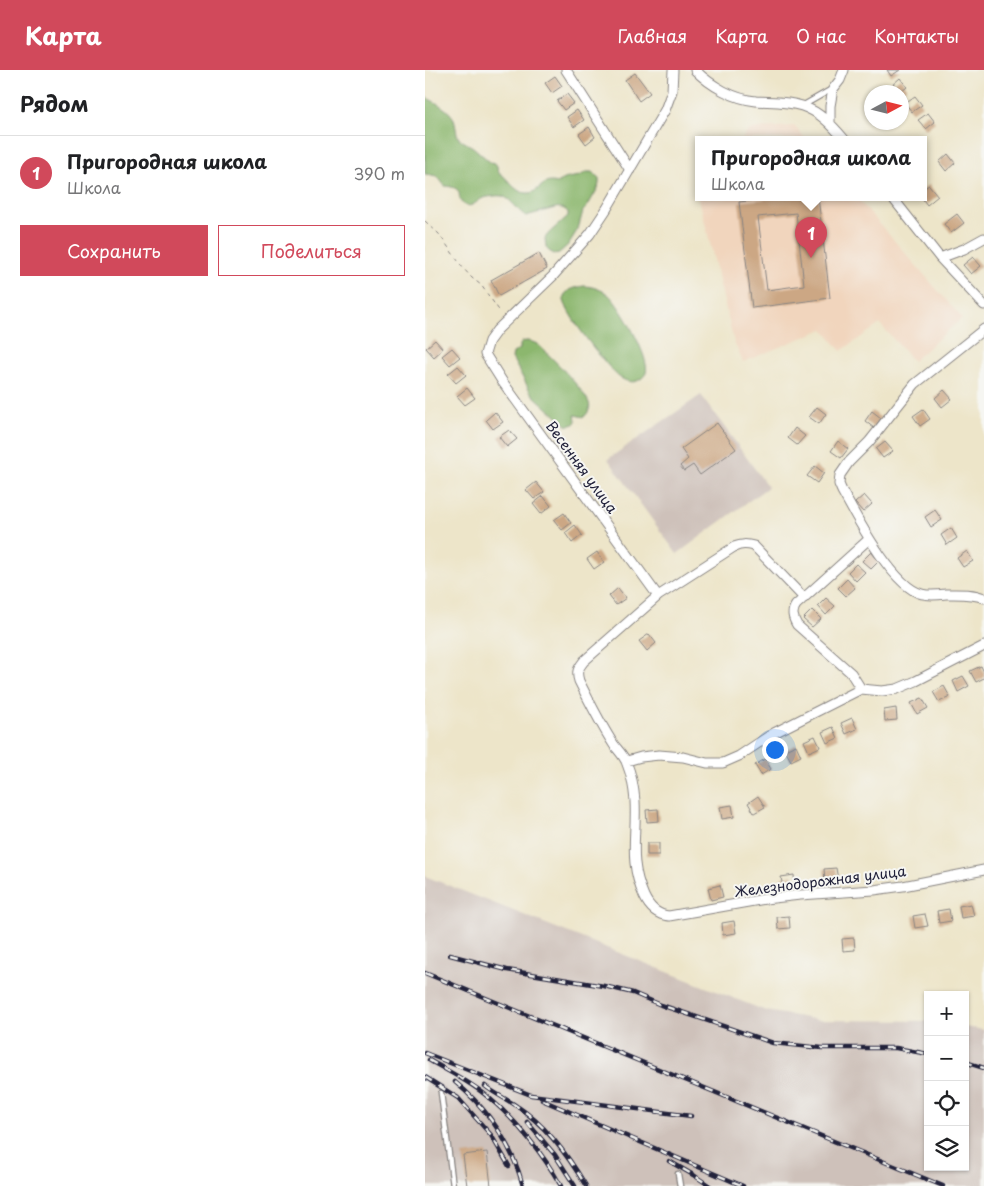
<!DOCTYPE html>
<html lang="ru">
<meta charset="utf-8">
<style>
body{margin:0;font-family:"Playpen Sans",sans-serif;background:#f6f6f6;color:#202124}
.controls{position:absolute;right:15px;bottom:15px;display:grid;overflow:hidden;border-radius:0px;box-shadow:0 1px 4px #0004}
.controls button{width:45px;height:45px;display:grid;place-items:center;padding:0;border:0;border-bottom:1px solid #e0e0e0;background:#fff;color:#202124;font:25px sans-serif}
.compass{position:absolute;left:439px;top:15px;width:45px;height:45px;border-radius:50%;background:#fff;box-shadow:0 1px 4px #0004;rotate:83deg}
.you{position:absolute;left:349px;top:679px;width:18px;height:18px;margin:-12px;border:4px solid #fff;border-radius:50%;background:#1a73e8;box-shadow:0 0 0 8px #1a73e833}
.badge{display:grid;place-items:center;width:32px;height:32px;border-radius:50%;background:#d1495b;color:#fff;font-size:16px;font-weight:700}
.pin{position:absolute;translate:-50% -41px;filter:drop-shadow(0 1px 2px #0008)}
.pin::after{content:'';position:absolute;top:26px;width:18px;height:15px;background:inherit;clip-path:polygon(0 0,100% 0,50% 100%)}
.popup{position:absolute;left:270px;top:66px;width:232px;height:65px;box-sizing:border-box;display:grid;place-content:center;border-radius:0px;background:#fff;filter:drop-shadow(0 1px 4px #0005);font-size:16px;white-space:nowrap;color:#757577}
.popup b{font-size:19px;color:#202124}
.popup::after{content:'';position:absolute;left:50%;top:100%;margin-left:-10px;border:10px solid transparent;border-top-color:#fff}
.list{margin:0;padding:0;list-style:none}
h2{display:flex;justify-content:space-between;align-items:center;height:65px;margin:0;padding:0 20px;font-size:21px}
h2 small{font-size:16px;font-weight:400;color:#757577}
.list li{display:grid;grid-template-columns:32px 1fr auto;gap:15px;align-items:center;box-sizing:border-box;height:75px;padding:0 20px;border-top:1px solid #e0e0e0}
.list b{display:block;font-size:19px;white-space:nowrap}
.list p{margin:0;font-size:16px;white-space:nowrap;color:#757577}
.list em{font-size:16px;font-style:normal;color:#757577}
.actions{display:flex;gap:10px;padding:15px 20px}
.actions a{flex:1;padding:11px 0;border:1px solid #d1495b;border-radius:0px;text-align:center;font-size:18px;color:#d1495b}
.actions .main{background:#d1495b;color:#fff}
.icon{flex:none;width:28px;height:28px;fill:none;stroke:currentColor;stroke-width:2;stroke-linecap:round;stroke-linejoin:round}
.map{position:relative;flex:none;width:559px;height:1116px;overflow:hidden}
header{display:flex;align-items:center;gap:30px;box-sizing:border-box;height:70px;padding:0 25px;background:#d1495b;color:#fff}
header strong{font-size:24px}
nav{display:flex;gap:28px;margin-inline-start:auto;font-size:18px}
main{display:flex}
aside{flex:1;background:#fff}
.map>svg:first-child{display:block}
.built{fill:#f1d5bd}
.industrial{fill:#cec1ba}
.forest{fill:#8cb76e;stroke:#576c54}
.building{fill:#cca784;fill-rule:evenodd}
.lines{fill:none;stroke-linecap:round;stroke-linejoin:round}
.service-casing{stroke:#888482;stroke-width:7}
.minor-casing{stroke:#888482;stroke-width:11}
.path{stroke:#888482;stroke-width:1;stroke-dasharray:4 4;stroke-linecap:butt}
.service{stroke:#fff;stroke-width:4.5}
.minor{stroke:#fff;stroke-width:9}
.rail-casing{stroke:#22223b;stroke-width:4.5}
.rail{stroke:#f6f6f2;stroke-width:2.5;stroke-dasharray:8;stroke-linecap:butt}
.labels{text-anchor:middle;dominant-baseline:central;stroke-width:4;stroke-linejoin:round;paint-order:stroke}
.street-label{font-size:14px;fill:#22223b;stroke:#f6f6f2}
</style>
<header>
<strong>Карта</strong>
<nav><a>Главная</a><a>Карта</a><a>О нас</a><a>Контакты</a></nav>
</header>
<main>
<aside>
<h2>Рядом<small></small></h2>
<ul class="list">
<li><span class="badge">1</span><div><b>Пригородная школа</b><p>Школа</p></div><em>390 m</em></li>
</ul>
<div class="actions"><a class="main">Сохранить</a><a>Поделиться</a></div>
</aside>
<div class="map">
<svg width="559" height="1116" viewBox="0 0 559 1116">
<rect width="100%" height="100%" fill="#f6f6f2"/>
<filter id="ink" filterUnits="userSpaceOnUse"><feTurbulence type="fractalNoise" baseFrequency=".02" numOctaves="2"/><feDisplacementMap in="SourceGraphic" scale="10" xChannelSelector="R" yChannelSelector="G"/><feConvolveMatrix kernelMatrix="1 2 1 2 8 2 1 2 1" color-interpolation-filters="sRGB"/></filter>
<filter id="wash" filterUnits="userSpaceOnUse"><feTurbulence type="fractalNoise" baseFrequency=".0096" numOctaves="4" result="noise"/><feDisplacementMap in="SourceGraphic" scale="20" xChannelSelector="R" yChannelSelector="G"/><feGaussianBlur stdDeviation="1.12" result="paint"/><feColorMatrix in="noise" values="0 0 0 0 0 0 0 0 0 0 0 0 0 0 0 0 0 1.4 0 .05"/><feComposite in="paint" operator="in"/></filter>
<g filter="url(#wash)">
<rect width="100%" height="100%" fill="#ede5c9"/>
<path class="built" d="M369,56L381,69H317L324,60L333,58Z
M274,127H431L537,248L488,291L455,254L416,281L398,259L318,292L309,272L274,128Z"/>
<path class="industrial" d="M276,325L343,417L252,484L183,389Z
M0,806L341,941L394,950L503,951V1097H540V957L559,960V1116H0Z"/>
<path class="forest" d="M0,27C10,32 24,39 29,49C31,56 31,63 34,69L48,77L65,92L70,93L72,96L73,102C83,107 89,123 102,123C114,124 117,108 131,113L142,108L155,106L161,102H167L174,108V113L173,118L165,132L162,137L158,141L153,159L143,175L134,183L129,184L124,181L121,178L120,168L124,163L143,146V142C139,138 135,137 130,138L101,146C92,141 87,129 77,126C72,125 63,127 58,128C52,131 47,138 40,135C28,128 43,118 20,116L12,106L0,104Z
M159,216C167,216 178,220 184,225C195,235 226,289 221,303C219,307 216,309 212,311C206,313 200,311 194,307C184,299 134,237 139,226C142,219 153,217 159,216Z
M101,271C105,271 108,272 112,274C123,283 159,320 164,333C166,338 163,343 159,347L150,345L151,351C149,355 146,356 141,355L108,325L104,319L87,288L88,283L95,279V275L97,272Z"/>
<g id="blocks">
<path class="building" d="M462,0H475L466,6Z
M210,3L225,23L214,31L200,10Z
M130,6L137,16L127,23L120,13Z
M475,8L482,17L476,22H471L466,16Z
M142,24L149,33L139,40L132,31Z
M490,26L497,35L487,42L480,33Z
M152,40L159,50L149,57L142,47Z
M503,43L510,52L501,59L493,50Z
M164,57L170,67L161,74L154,64Z
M523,84L530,93L521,101L514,92Z
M504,115L513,126L502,135L496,127H498V119Z
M359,127H393L405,228L327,238L314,132ZM371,143L379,215L342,220L333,147Z
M532,144L539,153L526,163L519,154Z
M114,183L122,199L74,226L66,210Z
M548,187L556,196L546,204L538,195Z
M10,270L18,279L9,287L1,278Z
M27,278L35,287L25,295L17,286Z
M33,296L41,305L31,313L23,304Z
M42,318L50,328L40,335L32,326Z
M519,320L527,329L517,337L510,328Z
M392,337L401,344L394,354L384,347Z
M498,339L505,349L495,356L488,346Z
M447,341L456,348L449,358L440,351Z
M70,342L78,352L68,359L61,350Z
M292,353L311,379L275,405L268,395L259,401L255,396L263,389L256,379Z
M370,358L380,366L372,375L363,368Z
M84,360L92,369L82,377L74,367Z
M413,371L423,379L416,388L406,381Z
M460,372L468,381L458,388L451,379Z
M390,396L399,403L392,413L382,406Z
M111,412L119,422L109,429L101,420Z
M439,425L447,434L438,442L430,433Z
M118,426L126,436L116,444L108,434Z
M510,440L517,450L506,457L500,447Z
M139,443L146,453L137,460L129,450Z
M150,455L157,465L147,473L140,463Z
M526,458L532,468L522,475L516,465Z
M542,481L548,491L538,497L532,488Z
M172,482L179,492L169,499L162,489Z
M446,482L454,491L446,499L437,491Z
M431,494L440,502L431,511L423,502Z
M422,509L430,518L421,526L413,518Z
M193,518L201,528L191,535L184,526Z
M401,528L410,536L401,545L393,536Z
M387,540L396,549L387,557L378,549Z
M224,564L231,573L222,581L214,571Z
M556,596L559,602V608L551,612L545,601Z
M538,606L544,616L533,622L528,611Z
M519,616L525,627L514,632L508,622Z
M497,628L503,638L492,644L486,633Z
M471,638L472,650L460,651L459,640Z
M427,648L432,659L421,664L416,653Z
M408,657L413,668L402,673L397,662Z
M390,666L395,677L384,682L379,671Z
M371,675L376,686L366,691L360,680Z
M340,689L346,699L336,705L330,695Z
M333,726L340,737L329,743L323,733Z
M307,735L309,747L297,749L295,737Z
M233,739L234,751L222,752L221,740Z
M222,773H234V785H222Z
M411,798L413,810L400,811L399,799Z
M369,805L370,817L358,819L356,807Z
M295,815L298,827L286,830L283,818Z
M546,834L549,846L536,848L534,836Z
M524,839L526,851L514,853L512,841Z
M500,844L503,856L490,858L488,846Z
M364,846L365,858L353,859L352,847Z
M309,851L311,863L298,865L297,853Z
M429,868L430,880L418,881L417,869Z
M62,1082L66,1116H42L38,1085Z"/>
</g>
</g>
<g filter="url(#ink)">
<use href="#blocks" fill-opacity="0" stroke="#888482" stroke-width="1"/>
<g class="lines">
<g class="service-casing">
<path id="service" d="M379,35L407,19
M16,1023L28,1116
M253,1104L255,1116"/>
</g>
<g class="minor-casing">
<path id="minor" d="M141,0L205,100
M270,0C286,16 309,29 331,31C346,32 362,31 377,36C395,42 407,55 419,69
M405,53V36L408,19L415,10L419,0
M467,127L515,188L559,235
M515,188L539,179L559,168
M559,259L490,314L444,372L424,392L415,405L414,414L417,421C432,448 468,517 497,524C505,526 513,525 521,524C533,524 547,523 559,528
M233,526L77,311L60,284L64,271L72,260L128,206L165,164L181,140L240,40L247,21L248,0
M379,528L329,476C321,474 317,474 309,477L233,526L159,591C153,599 151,601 154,611C165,633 176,655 189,675C194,681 200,687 202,694C207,706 209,719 210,731C212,767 203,790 219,826C224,837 232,845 244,846L340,829L375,825L449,820L478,816L559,800
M436,619L426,603L372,555C368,548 366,542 371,535L444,469
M202,691L216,687L234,685L258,687L282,693H298L314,686L347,664L436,619L457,621L472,619L491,611L559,576"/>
</g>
<path class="path" d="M0,151L14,164L38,198L47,208L56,215L76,243"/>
<use href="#service" class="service"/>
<use href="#minor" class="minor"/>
<g class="rail-casing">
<path id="rail" d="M25,885L82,900L179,916L208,923L236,935L348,973L397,978H471L503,984
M0,903L518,1116
M0,983L106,1025L266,1046
M4,990C24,1002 46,1012 63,1027C91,1050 119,1085 136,1116
M540,992L559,998
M0,1007L33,1028L66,1065L84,1096
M30,1012C63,1039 87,1075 98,1116
M60,1016C70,1024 82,1029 93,1037C122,1056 144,1087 161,1116
M117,1030L318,1116
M102,1052L130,1085L150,1116
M244,1091L270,1106L285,1116"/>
</g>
<use href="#rail" class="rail"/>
</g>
</g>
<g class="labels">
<g class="street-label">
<text transform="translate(157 397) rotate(54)">Весенняя улица</text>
<text transform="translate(395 811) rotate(-7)">Железнодорожная улица</text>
</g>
</g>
</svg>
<div class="controls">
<button>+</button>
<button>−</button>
<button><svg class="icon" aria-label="locate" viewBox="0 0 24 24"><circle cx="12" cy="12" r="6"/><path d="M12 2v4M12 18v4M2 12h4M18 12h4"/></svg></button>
<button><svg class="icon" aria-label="layers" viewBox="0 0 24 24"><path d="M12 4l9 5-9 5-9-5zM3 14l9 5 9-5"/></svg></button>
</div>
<svg class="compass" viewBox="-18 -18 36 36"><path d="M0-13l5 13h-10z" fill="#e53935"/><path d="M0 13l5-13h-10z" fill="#757577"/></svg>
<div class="you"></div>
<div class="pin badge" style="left:386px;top:188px">1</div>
<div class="popup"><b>Пригородная школа</b>Школа</div>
</div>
</main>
